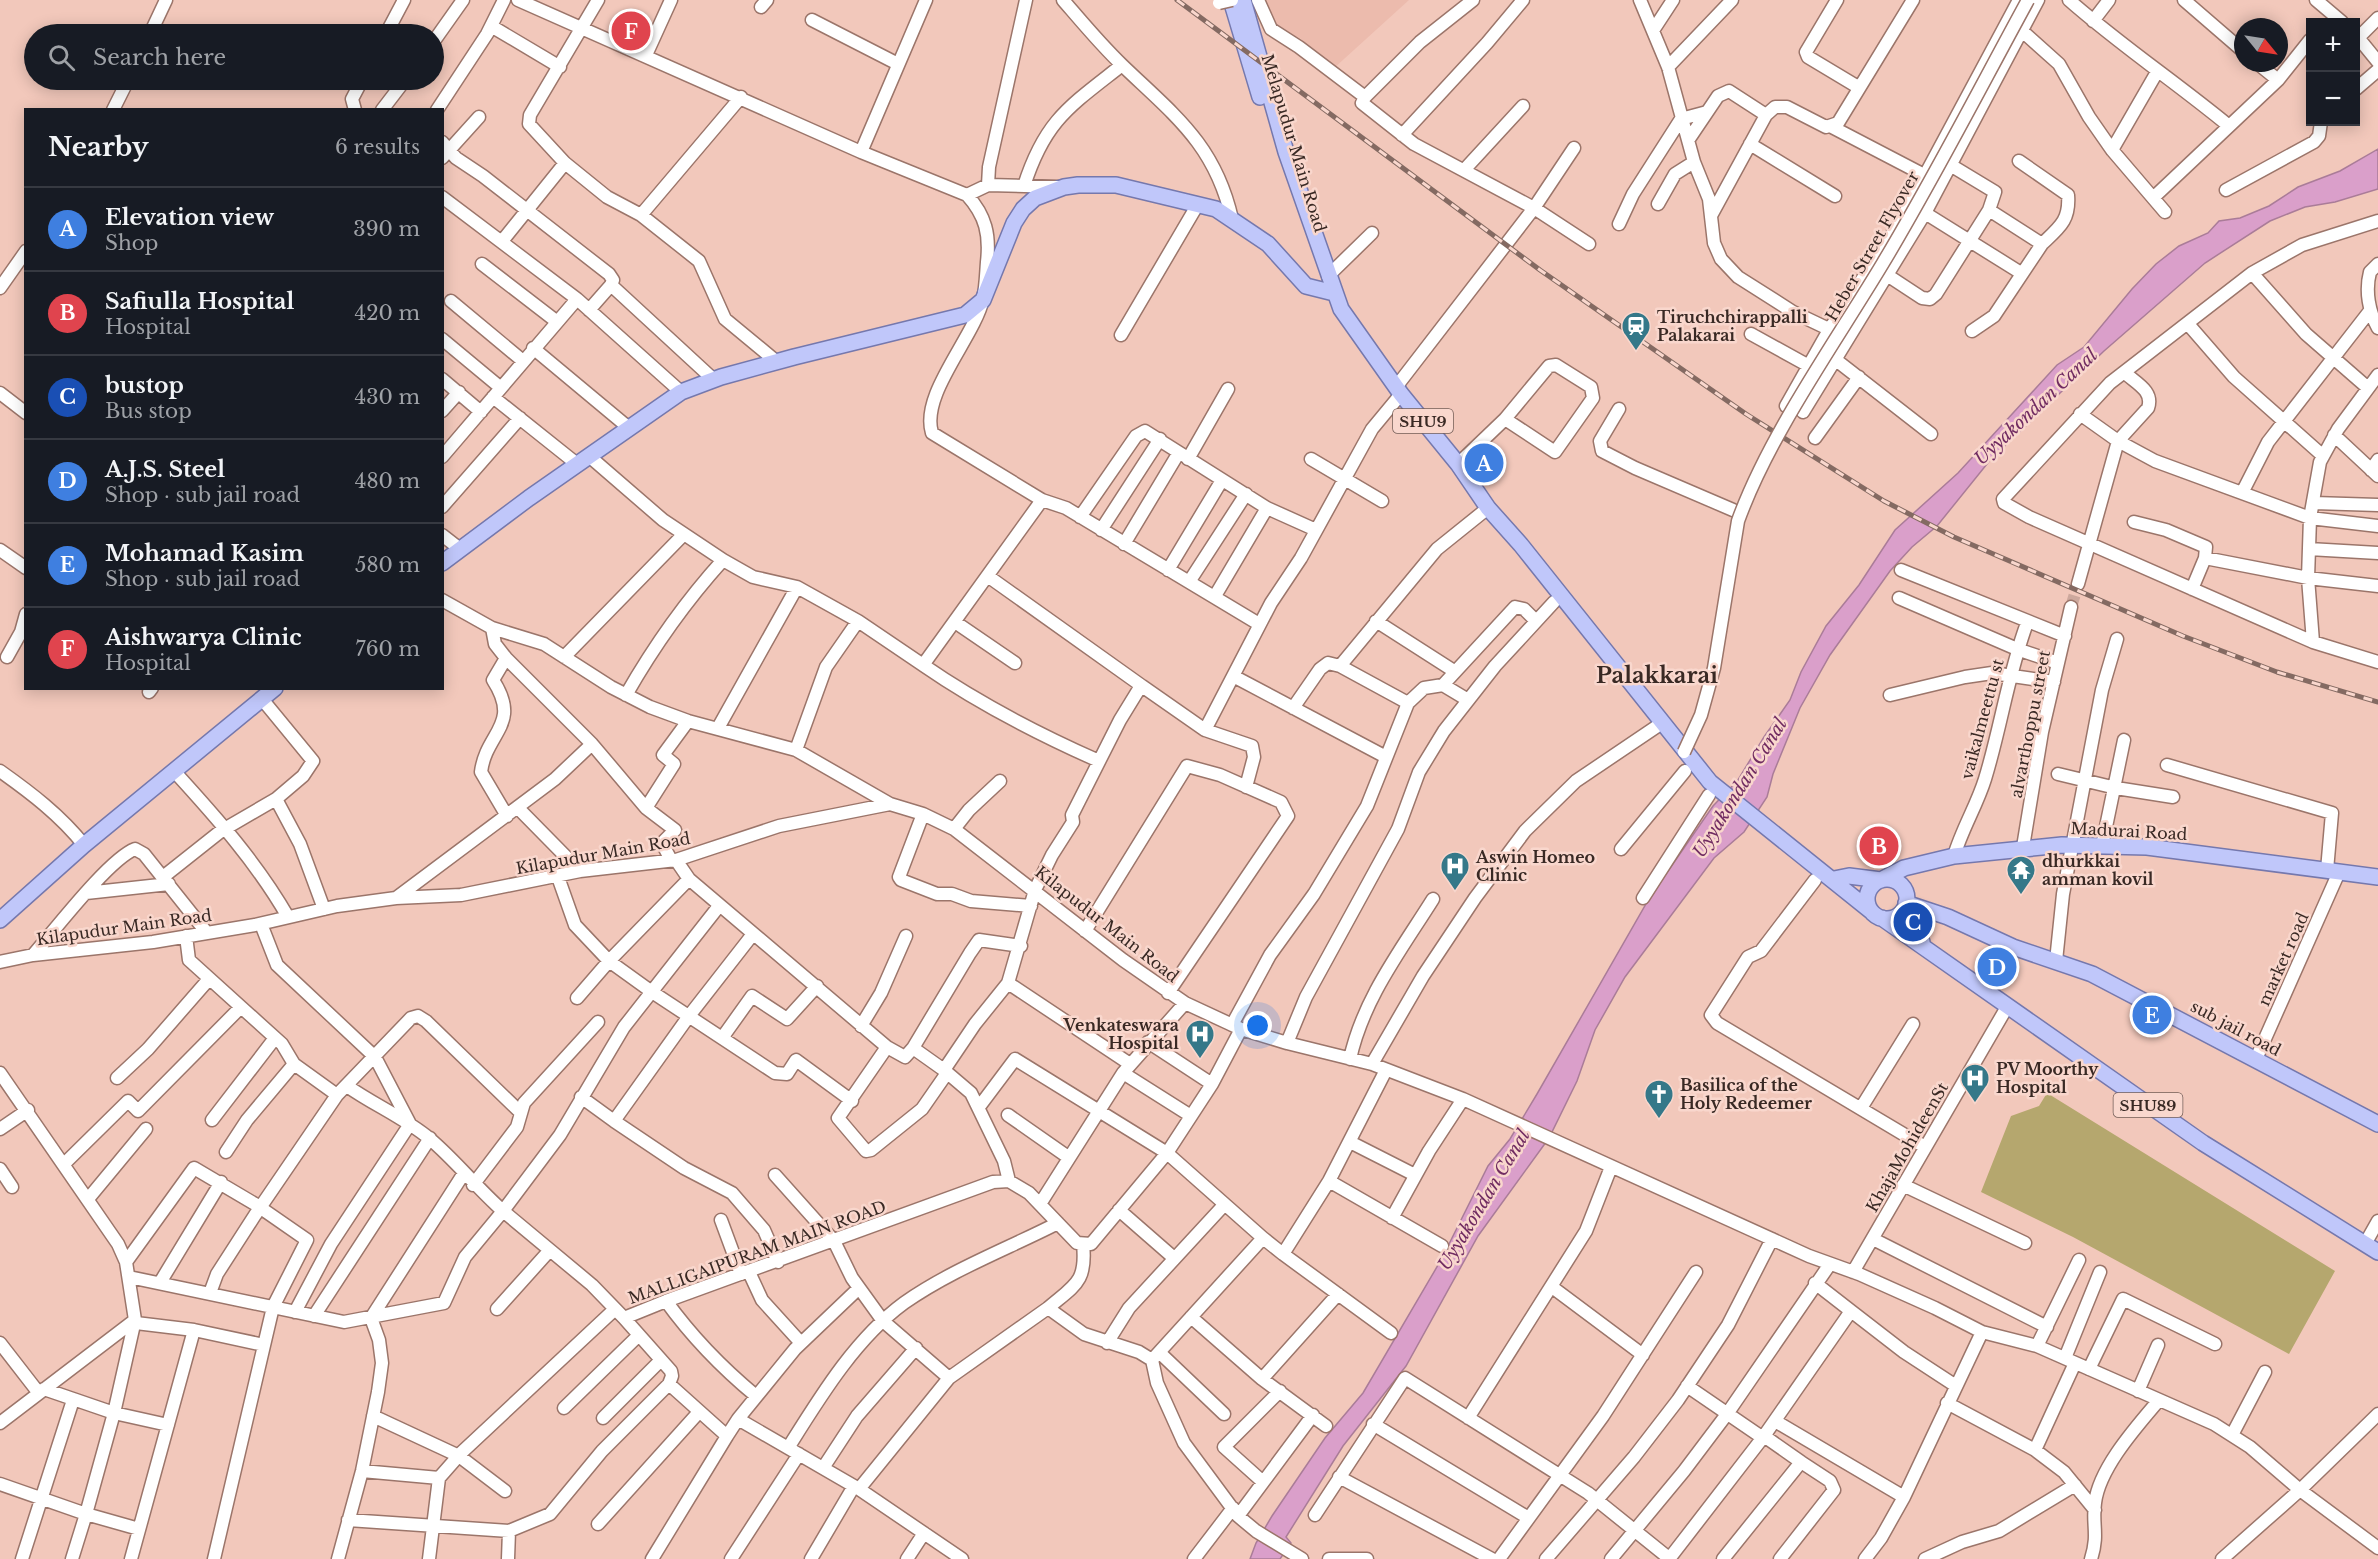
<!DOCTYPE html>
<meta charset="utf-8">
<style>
body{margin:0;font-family:"Libre Baskerville",serif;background:#20242c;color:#f1f3f6}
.controls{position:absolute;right:18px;top:18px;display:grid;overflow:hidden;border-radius:0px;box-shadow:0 3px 15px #0003}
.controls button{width:54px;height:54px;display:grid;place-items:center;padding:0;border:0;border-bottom:2px solid #363941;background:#171b24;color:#f1f3f6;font:30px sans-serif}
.compass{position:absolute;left:2234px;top:18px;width:54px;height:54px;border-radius:50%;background:#171b24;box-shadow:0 3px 15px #0003;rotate:120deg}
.you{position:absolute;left:1258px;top:1026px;width:21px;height:21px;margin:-15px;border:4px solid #fff;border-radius:50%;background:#1a73e8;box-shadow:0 0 0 9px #1a73e833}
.badge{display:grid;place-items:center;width:39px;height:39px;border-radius:50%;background:#357889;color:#fff;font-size:20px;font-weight:700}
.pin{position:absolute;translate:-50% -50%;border:3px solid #fff;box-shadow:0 2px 6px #0006}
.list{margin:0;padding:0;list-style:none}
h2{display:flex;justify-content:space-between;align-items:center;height:78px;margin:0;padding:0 24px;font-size:26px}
h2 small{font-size:20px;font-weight:400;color:#9ea1a6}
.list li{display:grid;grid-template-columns:39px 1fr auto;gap:18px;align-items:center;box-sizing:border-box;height:84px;padding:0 24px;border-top:2px solid #363941}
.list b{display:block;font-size:22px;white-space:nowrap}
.list p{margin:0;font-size:20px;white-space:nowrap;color:#9ea1a6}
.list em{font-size:20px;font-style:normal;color:#9ea1a6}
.icon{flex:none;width:33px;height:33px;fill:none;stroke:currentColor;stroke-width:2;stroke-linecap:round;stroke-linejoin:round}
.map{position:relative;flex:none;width:2378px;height:1559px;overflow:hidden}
.search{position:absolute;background:#171b24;box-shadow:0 3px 15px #0003;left:24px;top:24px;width:420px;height:66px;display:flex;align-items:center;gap:15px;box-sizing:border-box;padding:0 21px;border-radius:33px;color:#9ea1a6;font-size:22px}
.panel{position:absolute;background:#171b24;box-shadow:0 3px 15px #0003;left:24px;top:108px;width:420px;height:582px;border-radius:0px}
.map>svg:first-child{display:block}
.built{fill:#ecbbad}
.green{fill:#b5a76e}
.water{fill:#da9fca;stroke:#aa7c98;stroke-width:1.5}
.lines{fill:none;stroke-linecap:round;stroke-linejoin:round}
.minor-tunnel{stroke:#cda89d;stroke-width:12;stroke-dasharray:12 6;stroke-linecap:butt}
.minor-casing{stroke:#9b756a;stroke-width:15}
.major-casing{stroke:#7578ad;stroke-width:18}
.minor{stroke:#fff;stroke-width:12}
.major{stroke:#c0c7fa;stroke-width:15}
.rail-casing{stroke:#846a62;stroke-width:5}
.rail{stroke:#f9d7cd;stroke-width:3;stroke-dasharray:9;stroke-linecap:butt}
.minor-bridge-casing{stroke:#9b756a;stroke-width:15;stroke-linecap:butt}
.minor-bridge{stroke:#fff;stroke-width:12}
.labels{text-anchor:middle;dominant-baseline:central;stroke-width:5;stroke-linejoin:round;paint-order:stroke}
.shield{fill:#f9d7cd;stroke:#735d57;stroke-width:1.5}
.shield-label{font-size:15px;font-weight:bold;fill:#392924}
.street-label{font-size:16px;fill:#392924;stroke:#f9d7cd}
.poi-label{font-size:16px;font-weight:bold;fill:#392924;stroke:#f9d7cd;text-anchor:start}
.water-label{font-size:18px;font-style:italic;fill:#712c62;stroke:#f9d7cd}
.district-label{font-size:22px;font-weight:bold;fill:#392924;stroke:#f9d7cd}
</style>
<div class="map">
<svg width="2378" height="1559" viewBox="0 0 2378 1559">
<rect width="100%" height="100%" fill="#f2c8bb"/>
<path class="built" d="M1266,0H1409L1333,69L1301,39L1272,22L1263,9Z"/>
<path class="green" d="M2047,1093L2335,1271L2289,1354L2073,1237L1981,1192L2011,1116L2039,1106Z"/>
<path class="water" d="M2378,149V189L2335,202L2305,207L2270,221L2205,263L2104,351L1991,459L1937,526L1912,547L1890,571L1830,655L1800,708L1773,774L1767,797L1744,832L1714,858L1625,977L1595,1030L1577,1081L1549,1138L1478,1236L1406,1366L1343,1446L1286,1537L1291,1543L1280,1559H1250L1256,1543L1272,1516L1325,1438L1363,1393L1441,1260L1488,1166L1510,1139L1537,1094L1650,897L1713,806L1738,780L1764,737L1790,700L1801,672L1826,626L1859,585L1895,530L1958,473L2057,365L2084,347L2132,289L2156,264L2179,246L2208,233L2219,221L2240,218L2269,206L2298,187L2340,171Z"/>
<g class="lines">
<path class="minor-tunnel" d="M2071,607L2078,584"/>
<g class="minor-casing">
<path id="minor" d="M518,0L861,152L967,195L988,185L1059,187
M598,0L530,115L529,124L565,163L607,197L641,215L699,261L725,319L777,362
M1063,0C1082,22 1101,45 1122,65C1174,115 1215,144 1232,219
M1258,0L1271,29L1299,47L1365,97L1420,42L1473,0
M1640,0L1668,67L1694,162L1709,199L1714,243L1721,259L1738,277L1793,312L1835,332
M1837,0L1806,52L1808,57L1858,87
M2069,0C2120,45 2177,83 2229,126
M2184,0L2243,51
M2316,0L2342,22
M761,7L767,0
M812,20L898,64
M2093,21L2109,0
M491,26L560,67
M1654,29L1673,0
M2021,30L2059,64L2089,117L2112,150L2165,212
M150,34L166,0
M386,34L404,0
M2356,35L2378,62
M2358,38L2378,18
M434,41L463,0
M646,55L671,0
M2257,63L2278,80
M1668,67L1732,0
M2356,89L2378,70
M1365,97L1362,103L1414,144L1534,208L1589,244
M113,110L128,80
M355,110L352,99L362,80
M382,110L405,80
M437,110L487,34L504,0
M1832,127L1926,176
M1402,135L1487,43L1523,0
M1689,139L1718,96L1729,91L1766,115
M442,142L456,158L483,176L609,274L613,280L611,285L589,310
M1750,144L1835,196
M2112,150L2157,72
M861,152L926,0
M442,158L479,117
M2019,161L2068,195C2070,220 2060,227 2042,244
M1465,169L1523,106
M988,185L989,167L1026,0
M1024,186C1045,120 1070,106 1122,65
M2226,190L2314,142L2319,136L2321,122
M967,195C986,216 990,235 987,262C986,274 986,287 983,299C974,338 920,394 932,433L1042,500L1066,508L1259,624
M442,197L577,299
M2154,197L2278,80L2310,40
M1658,204L1675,174L1694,162
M1925,213L2021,273
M1712,214L1766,115L1775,107H1787L1826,127L1838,123L1913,0
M641,215L741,97
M2378,221L2302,245L2252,273L2110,383L2003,499L2004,503L2029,517L2313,642L2378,662
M1619,224L1633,194L1681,119L1707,112
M503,240L565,163
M482,264L556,321
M2378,264L2370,272C2365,291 2369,312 2378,328
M2252,273L2306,334L2368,388
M1887,275L1922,298L1930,299L1936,294L1989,210L1995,192L1952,166
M1328,276L1372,233
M611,285L714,380
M0,288L26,251
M451,301L523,361
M2188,324L2234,377L2322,455
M1972,331L1994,316L2042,244L1989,210
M1751,334L1809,366
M1121,335L1198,204
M442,339L501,388
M533,348L629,428
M1836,360L1931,434
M442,379L481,412
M1396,387L1534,208L1574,148
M0,393L26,413
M493,397L577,464
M1786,406L1829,330L1901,220L2019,0
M1619,409L1600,441L1602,451L1635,468L1733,510
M442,411L459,392
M1803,412L1925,213L2038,0
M2080,414L2118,441L2148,408C2154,391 2136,383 2125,373
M2334,435L2378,476
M1815,438L1859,377
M589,456L663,520L723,560C685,602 654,646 626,695
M442,457L577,299L681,392
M1188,459L1228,389
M1311,459L1382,501
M1458,464L1505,419L1549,366L1556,365L1591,387L1593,398L1555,452L1505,419
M2371,470L2378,460
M2243,491L2268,442L2369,312
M1042,500L923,665C978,703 1038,734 1099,761
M2314,503L2378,505
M442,507L520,418
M1080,517L1136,436L1145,431L1267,508L1316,530
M2134,522L2166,530L2206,547L2205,558L2192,589
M1101,530L1160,439
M442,535L460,549
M1124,544L1178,454
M2309,549L2378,553
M0,550L26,568
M2205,558L2308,578L2378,586
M723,560L753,577L797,587L858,621
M1168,570L1222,480
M1901,570L2065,636
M989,577L1142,686
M1189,582L1246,494
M2078,584L2118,441L2155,461L2310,518L2378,526
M1215,596L1267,508
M1899,598L2017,649L2058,663
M442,600L492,628L544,644L611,687L650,707L688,721L796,750L890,804
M1376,621L1454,671
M955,622L1015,663
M2313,642L2308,578L2310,518L2320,462L2338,429L2378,375
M7,657L21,632L26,614
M564,657L684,534
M506,658L493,680C522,725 486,732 481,772L507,816
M1235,677L1386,757
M1443,685L1468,700
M149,692L152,688
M1890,695L1965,677L1992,673L2054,682
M262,699L313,761L303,776L276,799L300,844L324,909
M1408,703L1424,688L1443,685L1515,607L1524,609L1536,621
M1293,708L1320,669L1328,663L1340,666L1437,549L1488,508
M718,728L797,587
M1205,730L1252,746L1254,757L1246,787
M592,744L646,808L675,830L662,843L671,860
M796,750L826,667L858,621L923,665
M2167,765L2332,813L2327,870
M0,771C31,793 60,815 84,845
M174,771C216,817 257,863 288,917
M2058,774L2116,788L2173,797
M518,808L580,871
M646,808L674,764L663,755L688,721
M923,814L899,877L901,880L937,894H952L971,901L1031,906
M954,829L969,810L1000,781
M2102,846L2124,740
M2023,847L2042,732L2071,607
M1621,849L1685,771
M1954,856C1962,829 1977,805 1985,779C2001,727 2008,674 2027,623
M676,860L689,879L887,1047L905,1057L913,1048
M163,877L221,831L276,799
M558,877L575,925L609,961L652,992L775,1073L787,1074L796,1060L852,1101
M1815,880L1761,951L1748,957L1711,1015L1717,1023L1925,1147
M86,893L169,884
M396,898L555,779L592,744L506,658L495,644L492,628
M1643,898L1709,795
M261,924L277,965L375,1057L410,1124L331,1244L295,1312
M1085,931L1187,766L1220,775L1281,802L1288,816L1168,993
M186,936L189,960L282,1044L294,1064L337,1095
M33,955C54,931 109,859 135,849L144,854L207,933
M2056,961L2063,894L2102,690L2117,639
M0,962L33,955L153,942L255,925L337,906L396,898L461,895L580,871L676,860L779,826L890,804L923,814L954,829L1123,960L1185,1003L1241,1029L1287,1043L1372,1064L1463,1099L1809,1256L1859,1274L1935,1308L1982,1332L2037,1346L2214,1424L2250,1447L2300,1490L2378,1548
M1008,983L1130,1064
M577,998L609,961L689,879
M1232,1025L1270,955L1314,894L1367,806L1408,703L1340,666
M861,1026L881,993L906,936
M722,1038L752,996L787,1019L817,986
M1148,1042L1212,1084
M1287,1043L1306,997L1398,829L1419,772L1444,731L1495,666L1554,602
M887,1047L838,1118L866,1151L871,1150L922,1109L947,1073
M1350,1059C1363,999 1401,950 1433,899
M2256,1059L2339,872
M1372,1064L1423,976L1475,898L1525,831L1576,781L1656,727
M944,1070L913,1048L970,953L979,940L1021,946
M0,1073L118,1244L126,1262L135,1320L0,1423
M1123,1073L1191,1116
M117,1078L148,1049L209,979
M347,1086C374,1105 405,1118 430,1139C456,1161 477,1188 503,1211L560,1135L624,1027L719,906
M581,1097L614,1121L689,1016L753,934
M979,1107L1015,1059L1167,1153L1263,1238
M1861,1108L1913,1024
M1008,1115L1068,1157
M212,1120L275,1038
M614,1121L684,1168L732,1193L764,1230L778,1262
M0,1129L28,1110
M1350,1142L1415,1175
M226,1152L247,1120L294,1064
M64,1164L128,1101L138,1111L240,1008
M0,1169L12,1187
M775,1175L834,1241L852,1278L883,1321L949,1378
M1009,1181L1004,1161L971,1093L944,1070L975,1024L1008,983L1035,890L1052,855L1073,822L1072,815L1120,720L1139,689L1142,686L1205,730L1271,603L1301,558L1372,429L1401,394
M1329,1181L1442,1246
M473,1185L517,1127L524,1103L598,1022
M1903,1185L2025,1243
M88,1199L146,1129
M1040,1204L1123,1073L1185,1003
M1119,1210L1174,1258
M1392,1218L1429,1151L1463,1099
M721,1220L741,1274
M1873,1239L2047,1327
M2365,1244L2378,1221
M1283,1254L1391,1333
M126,1262L194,1168L255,1204L307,1240L273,1307L214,1559
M749,1272L762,1300L801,1343
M1853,1272L2007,1007
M129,1277L344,1322L444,1303L465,1257L503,1211L592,1285L624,1318L666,1301L993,1182L1009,1181L1029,1193L1077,1243L1091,1244L1167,1153L1212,1084L1241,1029
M161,1281L221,1182
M1552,1287L1643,1355
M210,1293L217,1274L255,1215L337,1095L411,1018L418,1016L426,1021L520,1112
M666,1301C692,1337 721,1367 756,1396
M1048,1308C1075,1285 1087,1282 1083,1244
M497,1309L550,1250
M1851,1311L1904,1352L1956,1386
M314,1316L430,1138
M1191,1317L1262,1379L1326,1426
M624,1318L671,1371L672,1376L669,1384L727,1436L738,1419L859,1489L949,1378L1048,1308L1084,1334L1139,1352L1152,1360L1157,1383L1184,1443L1238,1516L1256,1531L1302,1559
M136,1323L194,1330
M0,1343L38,1392
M1107,1343L1129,1308L1224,1205
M2037,1346L2079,1260
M1160,1353L1224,1414
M2065,1358L2100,1272
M1152,1360L1263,1238L1283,1254L1329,1181L1386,1070
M2089,1369L2123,1299L2215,1344
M1262,1379L1338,1294
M1687,1386L1763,1438
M44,1389L114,1413L168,1425
M2138,1391L2158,1345
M1947,1403L2035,1450L2064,1472L2095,1510
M564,1408L639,1335
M373,1416L459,1456L505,1491
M603,1418L661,1360
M1468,1418L1586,1231L1611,1167
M738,1419L795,1349L859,1288
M1775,1421L1904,1497
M1373,1424L1527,1517
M2232,1435L2265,1372
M788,1448C820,1397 855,1339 904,1303C951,1270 1007,1249 1058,1223
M2035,1450L2075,1363
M823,1468L857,1416L916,1348
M362,1471L439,1478
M1339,1477L1492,1559
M1263,1482L1224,1447L1280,1391
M0,1484L86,1514L114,1413L135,1320
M859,1489L962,1559
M1315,1515L1405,1378L1588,1493L1670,1559
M1238,1516L1313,1415
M348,1520L509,1531
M598,1524L699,1412
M22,1559L73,1400
M72,1559L86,1514L139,1529
M131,1559L194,1330L264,1345
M338,1559L362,1471L378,1392L382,1363L379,1340L371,1318L464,1173
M429,1559L439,1478L461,1453L614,1310
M508,1559L509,1531L550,1514L602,1451L669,1384
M652,1559L727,1436
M731,1559L799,1454
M811,1559L854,1486
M907,1559L924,1533
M1194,1559L1233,1508
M1329,1559H1367
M1499,1559L1603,1416L1696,1272
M1546,1559L1634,1457L1678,1400L1728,1325L1772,1239
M1611,1559L1684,1471L1727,1414L1830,1264
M1669,1559L1764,1436L1851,1311L1815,1283
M1723,1559L1801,1462L1764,1436
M1780,1559L1834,1490L1830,1481L1801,1462
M1865,1559L1881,1538L1904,1497L1982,1332
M1925,1559L1962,1542L1999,1531L2075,1485
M2091,1559C2099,1534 2092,1525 2095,1503C2099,1468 2137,1426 2159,1400
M2222,1559L2300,1490L2378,1414"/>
</g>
<g class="major-casing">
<path id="major" d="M1231,0L1260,97
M1243,0L1286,152L1341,309L1401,394L1458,464L1488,508L1521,545L1710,782L1872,912
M442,563L529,498L681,392L721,377L794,357L965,315L983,300L1014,223L1023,209L1035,198L1064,187L1078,185H1116L1216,209L1268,244L1306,286L1334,293
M1834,879L1849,876L1881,880L1904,868L1954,856L2062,845L2147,847L2378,877
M1867 899a20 20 0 1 1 40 0a20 20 0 1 1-40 0Z
M1882,918L2203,1143L2378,1252
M0,920L84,845L275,688
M1922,942L1911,924L1906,903L1948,917L2013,947L2092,974L2378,1124"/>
</g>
<use href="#minor" class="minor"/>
<use href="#major" class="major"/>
<g class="rail-casing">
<path id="rail" d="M1177,0L1540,270L1746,414L1884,501L1954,537L2183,636L2277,672L2378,702"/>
</g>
<use href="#rail" class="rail"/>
<g class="minor-bridge-casing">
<path id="minor-bridge" d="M1219,3L1232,0
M1684,752L1701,715L1714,668L1738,521C1769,435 1835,343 1883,263C1934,178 1980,88 2028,0"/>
</g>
<use href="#minor-bridge" class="minor-bridge"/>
</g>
<defs>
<g id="station-pin" transform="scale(1.5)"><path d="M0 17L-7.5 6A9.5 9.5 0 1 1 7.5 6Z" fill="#357889" stroke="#f9d7cd"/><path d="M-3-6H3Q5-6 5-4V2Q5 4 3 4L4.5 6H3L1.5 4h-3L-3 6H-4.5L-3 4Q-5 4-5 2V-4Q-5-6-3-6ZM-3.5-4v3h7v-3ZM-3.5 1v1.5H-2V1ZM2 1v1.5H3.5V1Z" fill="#fff"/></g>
<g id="hospital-pin" transform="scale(1.5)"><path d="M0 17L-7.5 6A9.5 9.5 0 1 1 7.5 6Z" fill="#357889" stroke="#f9d7cd"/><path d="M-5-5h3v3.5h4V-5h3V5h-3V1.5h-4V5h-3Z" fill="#fff"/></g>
<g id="temple-pin" transform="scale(1.5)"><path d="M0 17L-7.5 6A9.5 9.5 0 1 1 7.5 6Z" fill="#357889" stroke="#f9d7cd"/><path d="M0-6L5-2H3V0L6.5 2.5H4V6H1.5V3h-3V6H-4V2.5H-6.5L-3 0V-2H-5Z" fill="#fff"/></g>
<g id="church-pin" transform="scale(1.5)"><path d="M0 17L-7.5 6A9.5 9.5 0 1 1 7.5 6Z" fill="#357889" stroke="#f9d7cd"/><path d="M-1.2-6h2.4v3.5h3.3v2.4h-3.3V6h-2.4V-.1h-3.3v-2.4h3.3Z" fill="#fff"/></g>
</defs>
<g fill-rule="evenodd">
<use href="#station-pin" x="1636" y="326"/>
<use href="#hospital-pin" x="1455" y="866"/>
<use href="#temple-pin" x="2021" y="870"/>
<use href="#hospital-pin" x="1200" y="1034"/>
<use href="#hospital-pin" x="1975" y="1078"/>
<use href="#church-pin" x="1659" y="1094"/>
</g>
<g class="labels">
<g class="shield">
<rect x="1393" y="409" width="60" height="24" rx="4.5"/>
<rect x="2113.5" y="1093" width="69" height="24" rx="4.5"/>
</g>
<g class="shield-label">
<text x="1423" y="421">SHU9</text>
<text x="2148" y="1105">SHU89</text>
</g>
<g class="street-label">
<text transform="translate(1294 143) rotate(73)">Melapudur Main Road</text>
<text transform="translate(1872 246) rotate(-60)">Heber Street Flyover</text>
<text transform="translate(1982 719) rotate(-75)">vaikalmeettu st</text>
<text transform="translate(2030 724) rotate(-79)">alvarthoppu street</text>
<text transform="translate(2129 831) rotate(3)">Madurai Road</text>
<text transform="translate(603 853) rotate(-10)">Kilapudur Main Road</text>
<text transform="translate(1107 924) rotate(38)">Kilapudur Main Road</text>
<text transform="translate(124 927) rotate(-8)">Kilapudur Main Road</text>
<text transform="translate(2283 959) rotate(-66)">market road</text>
<text transform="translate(2236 1028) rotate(28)">sub jail road</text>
<text transform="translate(1907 1147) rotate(-60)">KhajaMohideenSt</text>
<text transform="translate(757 1252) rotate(-20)">MALLIGAIPURAM MAIN ROAD</text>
</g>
<g class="poi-label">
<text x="1657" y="317">Tiruchchirappalli<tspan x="1657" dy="18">Palakarai</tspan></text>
<text x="1476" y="857">Aswin Homeo<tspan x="1476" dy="18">Clinic</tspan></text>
<text x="2042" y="861">dhurkkai<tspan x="2042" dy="18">amman kovil</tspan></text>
<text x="1179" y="1025" text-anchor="end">Venkateswara<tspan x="1179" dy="18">Hospital</tspan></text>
<text x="1996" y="1069">PV Moorthy<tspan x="1996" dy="18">Hospital</tspan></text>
<text x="1680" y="1085">Basilica of the<tspan x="1680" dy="18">Holy Redeemer</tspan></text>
</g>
<g class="water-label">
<text transform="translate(2036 407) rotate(-43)">Uyyakondan Canal</text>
<text transform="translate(1740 788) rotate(-58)">Uyyakondan Canal</text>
<text transform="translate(1484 1200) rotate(-59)">Uyyakondan Canal</text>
</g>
<g class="district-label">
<text x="1657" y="675">Palakkarai</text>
</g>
</g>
</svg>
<div class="controls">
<button>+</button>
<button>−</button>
</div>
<svg class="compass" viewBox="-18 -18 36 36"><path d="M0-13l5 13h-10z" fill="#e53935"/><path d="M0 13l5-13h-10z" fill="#9ea1a6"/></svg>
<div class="you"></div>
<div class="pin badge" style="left:1484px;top:463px;background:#3f7fe0">A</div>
<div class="pin badge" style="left:1879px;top:846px;background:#e0444e">B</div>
<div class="pin badge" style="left:1913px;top:922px;background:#1a4fb4">C</div>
<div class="pin badge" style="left:1997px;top:967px;background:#3f7fe0">D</div>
<div class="pin badge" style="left:2152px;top:1015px;background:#3f7fe0">E</div>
<div class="pin badge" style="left:631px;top:31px;background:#e0444e">F</div>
<div class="search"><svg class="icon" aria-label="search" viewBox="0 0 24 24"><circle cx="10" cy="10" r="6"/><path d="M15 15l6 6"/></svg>Search here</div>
<section class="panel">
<h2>Nearby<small>6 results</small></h2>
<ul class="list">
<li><span class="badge" style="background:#3f7fe0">A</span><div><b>Elevation view</b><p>Shop</p></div><em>390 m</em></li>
<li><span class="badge" style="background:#e0444e">B</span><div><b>Safiulla Hospital</b><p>Hospital</p></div><em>420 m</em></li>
<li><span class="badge" style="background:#1a4fb4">C</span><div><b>bustop</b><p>Bus stop</p></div><em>430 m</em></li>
<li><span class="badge" style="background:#3f7fe0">D</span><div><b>A.J.S. Steel</b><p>Shop · sub jail road</p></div><em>480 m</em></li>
<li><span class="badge" style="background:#3f7fe0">E</span><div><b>Mohamad Kasim</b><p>Shop · sub jail road</p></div><em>580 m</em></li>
<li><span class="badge" style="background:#e0444e">F</span><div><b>Aishwarya Clinic</b><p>Hospital</p></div><em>760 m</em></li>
</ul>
</section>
</div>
